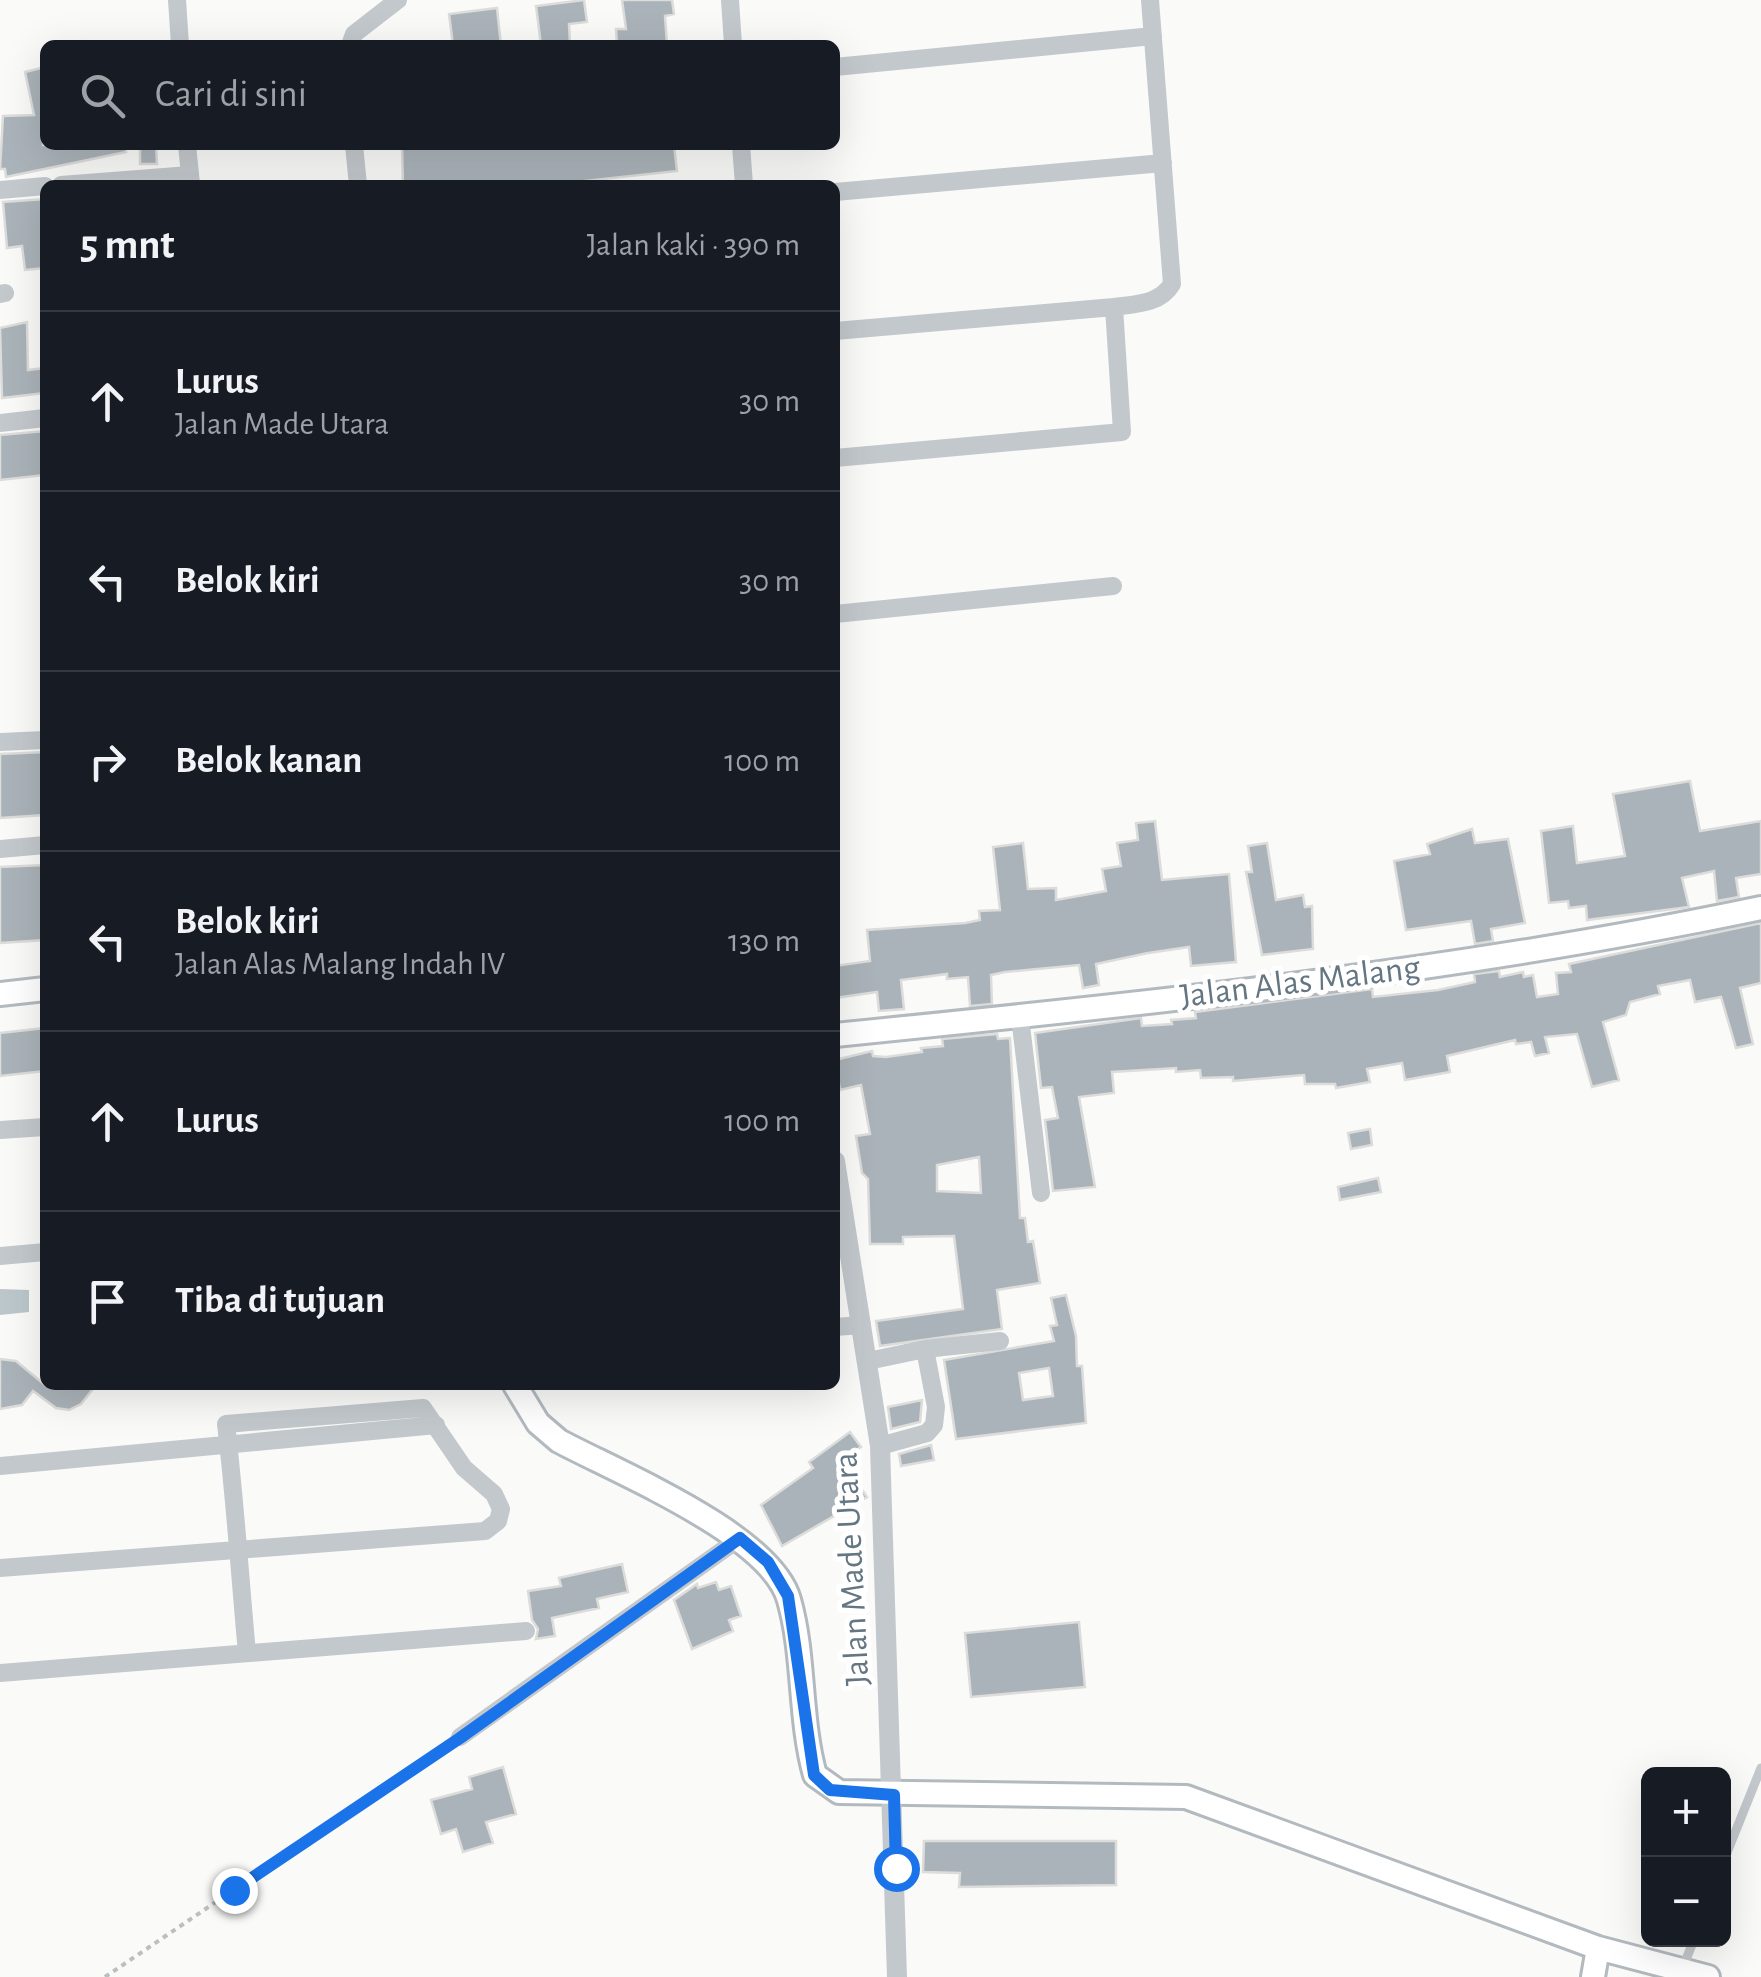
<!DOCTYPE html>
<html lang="id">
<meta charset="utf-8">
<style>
body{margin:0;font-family:"Alegreya Sans",sans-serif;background:#242831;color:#f1f3f6}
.controls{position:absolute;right:30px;bottom:30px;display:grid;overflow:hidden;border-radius:15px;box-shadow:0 10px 40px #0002}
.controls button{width:90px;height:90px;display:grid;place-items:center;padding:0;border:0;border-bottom:2px solid #363941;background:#171b24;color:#f1f3f6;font:50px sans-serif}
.stop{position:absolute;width:30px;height:30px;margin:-22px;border:8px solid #1a73e8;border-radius:50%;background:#fff}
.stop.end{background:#1a73e8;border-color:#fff;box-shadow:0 2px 10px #0008}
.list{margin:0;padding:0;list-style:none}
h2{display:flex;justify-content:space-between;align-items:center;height:130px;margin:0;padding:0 40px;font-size:42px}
h2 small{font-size:32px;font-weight:400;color:#9ea1a6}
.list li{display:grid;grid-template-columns:65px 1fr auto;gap:30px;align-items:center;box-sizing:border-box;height:180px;padding:0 40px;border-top:2px solid #363941}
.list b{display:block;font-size:38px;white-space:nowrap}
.list p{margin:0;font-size:32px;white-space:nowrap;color:#9ea1a6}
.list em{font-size:32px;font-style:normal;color:#9ea1a6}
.icon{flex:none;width:55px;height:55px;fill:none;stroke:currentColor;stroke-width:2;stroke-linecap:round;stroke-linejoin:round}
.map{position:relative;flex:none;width:1761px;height:1977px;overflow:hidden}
.search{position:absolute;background:#171b24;box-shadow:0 10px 40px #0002;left:40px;top:40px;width:800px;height:110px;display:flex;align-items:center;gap:25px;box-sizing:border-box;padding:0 35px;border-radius:15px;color:#9ea1a6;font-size:38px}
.panel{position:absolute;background:#171b24;box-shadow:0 10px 40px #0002;left:40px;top:180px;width:800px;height:1210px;border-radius:15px}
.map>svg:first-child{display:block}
.water{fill:#bbc7cb}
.building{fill:#aab3b9;stroke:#dcdcda;stroke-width:2.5;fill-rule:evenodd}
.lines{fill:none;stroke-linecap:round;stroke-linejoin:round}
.secondary-casing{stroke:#b3babf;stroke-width:28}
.path{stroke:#bbbfc2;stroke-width:4;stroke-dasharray:5 5;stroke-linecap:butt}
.service{stroke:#c3c8cc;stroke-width:9}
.minor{stroke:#c3c8cc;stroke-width:18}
.tertiary{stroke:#c3c8cc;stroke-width:20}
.secondary{stroke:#fff;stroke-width:22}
.route{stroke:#1a73e8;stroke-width:12}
.labels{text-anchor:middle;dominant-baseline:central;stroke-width:10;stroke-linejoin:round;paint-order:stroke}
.street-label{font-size:35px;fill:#657683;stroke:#fff}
</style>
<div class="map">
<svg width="1761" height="1977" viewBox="0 0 1761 1977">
<rect width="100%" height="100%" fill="#fafaf8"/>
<path class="water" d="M0,1289L29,1290V1312L0,1315Z"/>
<path class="building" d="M584,0L587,22L569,24L570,45H541L536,6Z
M622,0H672L674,14L665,16L667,45H617L616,29H626Z
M497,8L501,45H453L449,14Z
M45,67L43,145H125L126,152L6,177L5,169H0L3,116L34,115L25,72Z
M140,145H156L157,164H140Z
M402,145H674L677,171L548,185H403Z
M45,199V268L25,270L22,246L7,248L3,202Z
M27,322L28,370L45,368V393L2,398L0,328Z
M45,431V475L0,480V435Z
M45,752V815L0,818V754Z
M1690,781L1700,831L1761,821V874L1736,878L1739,897L1717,901L1714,871L1682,878L1689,907L1587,920L1586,906L1569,908L1568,901L1549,903L1541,831L1573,826L1577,863L1625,856L1613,794Z
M1155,821L1162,880L1229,874L1236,962L1191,966L1189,947L1148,953L1096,964L1099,985L1083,988L1079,965L1005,972L991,975L992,1004L970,1006L968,977L947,979V974L901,980L904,1009L879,1011L877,992L835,998V966L870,961L867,930L965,923L980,920L979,911L1000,910L993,847L1023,843L1028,889L1056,888V900L1106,891L1102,869L1121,866L1117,843L1138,840L1136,823Z
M1472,829L1475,843L1508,839L1525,923L1491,929L1493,941L1475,944L1471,921L1406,930L1394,861L1430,854L1427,844Z
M1267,843L1276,900L1303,895L1305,907L1312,906L1313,949L1262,955L1246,872H1252L1248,846Z
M45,865V940L0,943V867Z
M1761,923V983L1740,988L1753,1044L1736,1048L1721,997L1695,1002L1690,980L1658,986L1660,994L1630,1002L1626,1015L1603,1022L1619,1080L1592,1087L1577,1034L1545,1037L1549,1053L1535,1056L1531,1042L1516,1044L1515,1040L1447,1056L1450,1072L1405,1080L1402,1063L1367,1069L1370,1082L1336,1088L1335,1084H1305L1304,1075L1233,1081V1077L1201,1078L1200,1070L1176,1072V1068L1112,1072L1114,1093L1079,1097L1095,1187L1053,1191L1045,1120L1058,1118L1052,1087L1041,1088L1035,1033L1141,1018L1142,1026L1172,1024L1171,1020L1196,1018L1195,1012L1372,989L1373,997L1438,990L1475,982L1474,974L1499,971L1500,977L1523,972L1524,977L1533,975L1537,997L1558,994L1556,973L1571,972L1569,964Z
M45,1028V1071L0,1076V1033Z
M997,1034L998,1039L1010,1038L1020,1218H1025L1028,1242L1033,1241L1040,1283L997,1290L1002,1329L880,1346L876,1321L963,1309L954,1236L903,1237V1244H870L868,1179L862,1173L856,1136L870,1134L861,1085L840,1090L835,1060L872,1051L873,1056L886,1057L922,1052L921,1048L943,1046L942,1039ZM979,1157L981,1193L937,1191V1165Z
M1370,1129L1372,1145L1351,1149L1348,1133Z
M1378,1178L1381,1192L1340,1200L1338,1187Z
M1066,1295L1076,1336L1077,1366H1082L1086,1423L956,1439L944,1360L1054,1341L1050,1326L1057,1325L1051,1298ZM1049,1368L1053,1396L1023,1400L1019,1373Z
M0,1359L16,1361L45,1385H96L81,1404L69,1410L56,1408L33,1391L22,1405L0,1409Z
M922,1400L920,1422L891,1429L888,1407Z
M850,1432L861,1447L843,1460L867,1497L782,1546L761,1505L813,1468L809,1462Z
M931,1445L934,1460L901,1466L899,1454Z
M622,1564L628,1592L597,1599L599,1608L552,1618L555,1636L536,1639L538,1629L532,1620L528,1591L561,1586L559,1578Z
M716,1582L719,1590L731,1586L741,1616L729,1620L733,1631L692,1649L674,1600L697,1584L698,1588Z
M1079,1622L1085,1687L971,1697L965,1633Z
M503,1767L516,1814L486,1822L493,1843L463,1852L456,1829L441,1834L431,1800L472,1789L469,1777Z
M924,1841H1116V1885L959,1887L960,1873L923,1872Z"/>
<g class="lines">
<g class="secondary-casing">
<path id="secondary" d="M0,994L45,989
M835,1035C1145,1004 1456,972 1761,908
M515,1385L538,1423L559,1441C619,1473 771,1535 789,1600C805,1656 799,1718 815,1775L839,1792L1186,1797L1598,1948L1708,1977
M1593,1977L1598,1948"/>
</g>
<path class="path" d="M105,1977L445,1747"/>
<path class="service" d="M1724,1860L1761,1768
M1682,1969L1694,1940"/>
<path class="minor" d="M177,0L180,45
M730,0L733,45
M350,45L354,34L398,0
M835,67L1153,36
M187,145L191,184
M354,145L358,185
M741,145L744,185
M61,185L190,175
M0,190L45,186
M835,192L1163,163
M0,294L5,293
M835,331L1114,307
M0,423L45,418
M835,458L1122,432L1114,307C1136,304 1160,304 1172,284L1150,0
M835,614L1113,586
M0,742L45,740
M0,849L45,845
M1020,1017L1041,1193
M0,1130L45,1127
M0,1256L45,1252
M835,1327L862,1325
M868,1361L925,1349L1000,1341
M880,1446L927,1433L934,1425L936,1407L925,1349
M0,1466L436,1425
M0,1568L485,1531L498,1521L501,1509L494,1494L464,1468L423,1408L226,1424C235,1500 240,1577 247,1653
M0,1673L526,1631
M460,1737L740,1538"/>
<path class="tertiary" d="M835,1161L880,1446L897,1977"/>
<use href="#secondary" class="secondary"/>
</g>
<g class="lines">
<path class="route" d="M234,1890L460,1738L740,1538L768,1562L788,1596L814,1775L830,1790L894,1795L896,1868"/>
</g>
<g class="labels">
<g class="street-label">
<text transform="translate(1300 982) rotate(-7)">Jalan Alas Malang</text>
<text transform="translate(852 1569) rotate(-93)">Jalan Made Utara</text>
</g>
</g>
</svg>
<div class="controls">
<button>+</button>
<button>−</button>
</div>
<div class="stop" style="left:896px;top:1868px"></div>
<div class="stop end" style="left:234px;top:1890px"></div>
<div class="search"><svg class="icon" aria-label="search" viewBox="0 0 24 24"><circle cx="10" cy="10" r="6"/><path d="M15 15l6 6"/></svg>Cari di sini</div>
<section class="panel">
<h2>5 mnt<small>Jalan kaki · 390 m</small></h2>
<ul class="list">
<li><svg class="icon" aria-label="ahead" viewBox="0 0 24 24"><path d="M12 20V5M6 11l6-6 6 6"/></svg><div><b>Lurus</b><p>Jalan Made Utara</p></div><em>30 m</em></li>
<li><svg class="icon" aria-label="left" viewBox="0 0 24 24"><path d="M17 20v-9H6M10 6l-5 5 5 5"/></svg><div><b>Belok kiri</b></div><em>30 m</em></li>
<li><svg class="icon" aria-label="right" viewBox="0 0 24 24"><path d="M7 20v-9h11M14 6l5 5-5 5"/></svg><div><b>Belok kanan</b></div><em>100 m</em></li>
<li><svg class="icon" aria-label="left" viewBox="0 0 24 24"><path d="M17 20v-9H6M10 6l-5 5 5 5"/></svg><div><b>Belok kiri</b><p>Jalan Alas Malang Indah IV</p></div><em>130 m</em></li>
<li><svg class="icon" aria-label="ahead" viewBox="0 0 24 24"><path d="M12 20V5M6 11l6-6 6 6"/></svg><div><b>Lurus</b></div><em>100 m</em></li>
<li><svg class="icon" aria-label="arrive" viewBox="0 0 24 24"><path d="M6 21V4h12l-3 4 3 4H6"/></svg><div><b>Tiba di tujuan</b></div></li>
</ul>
</section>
</div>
